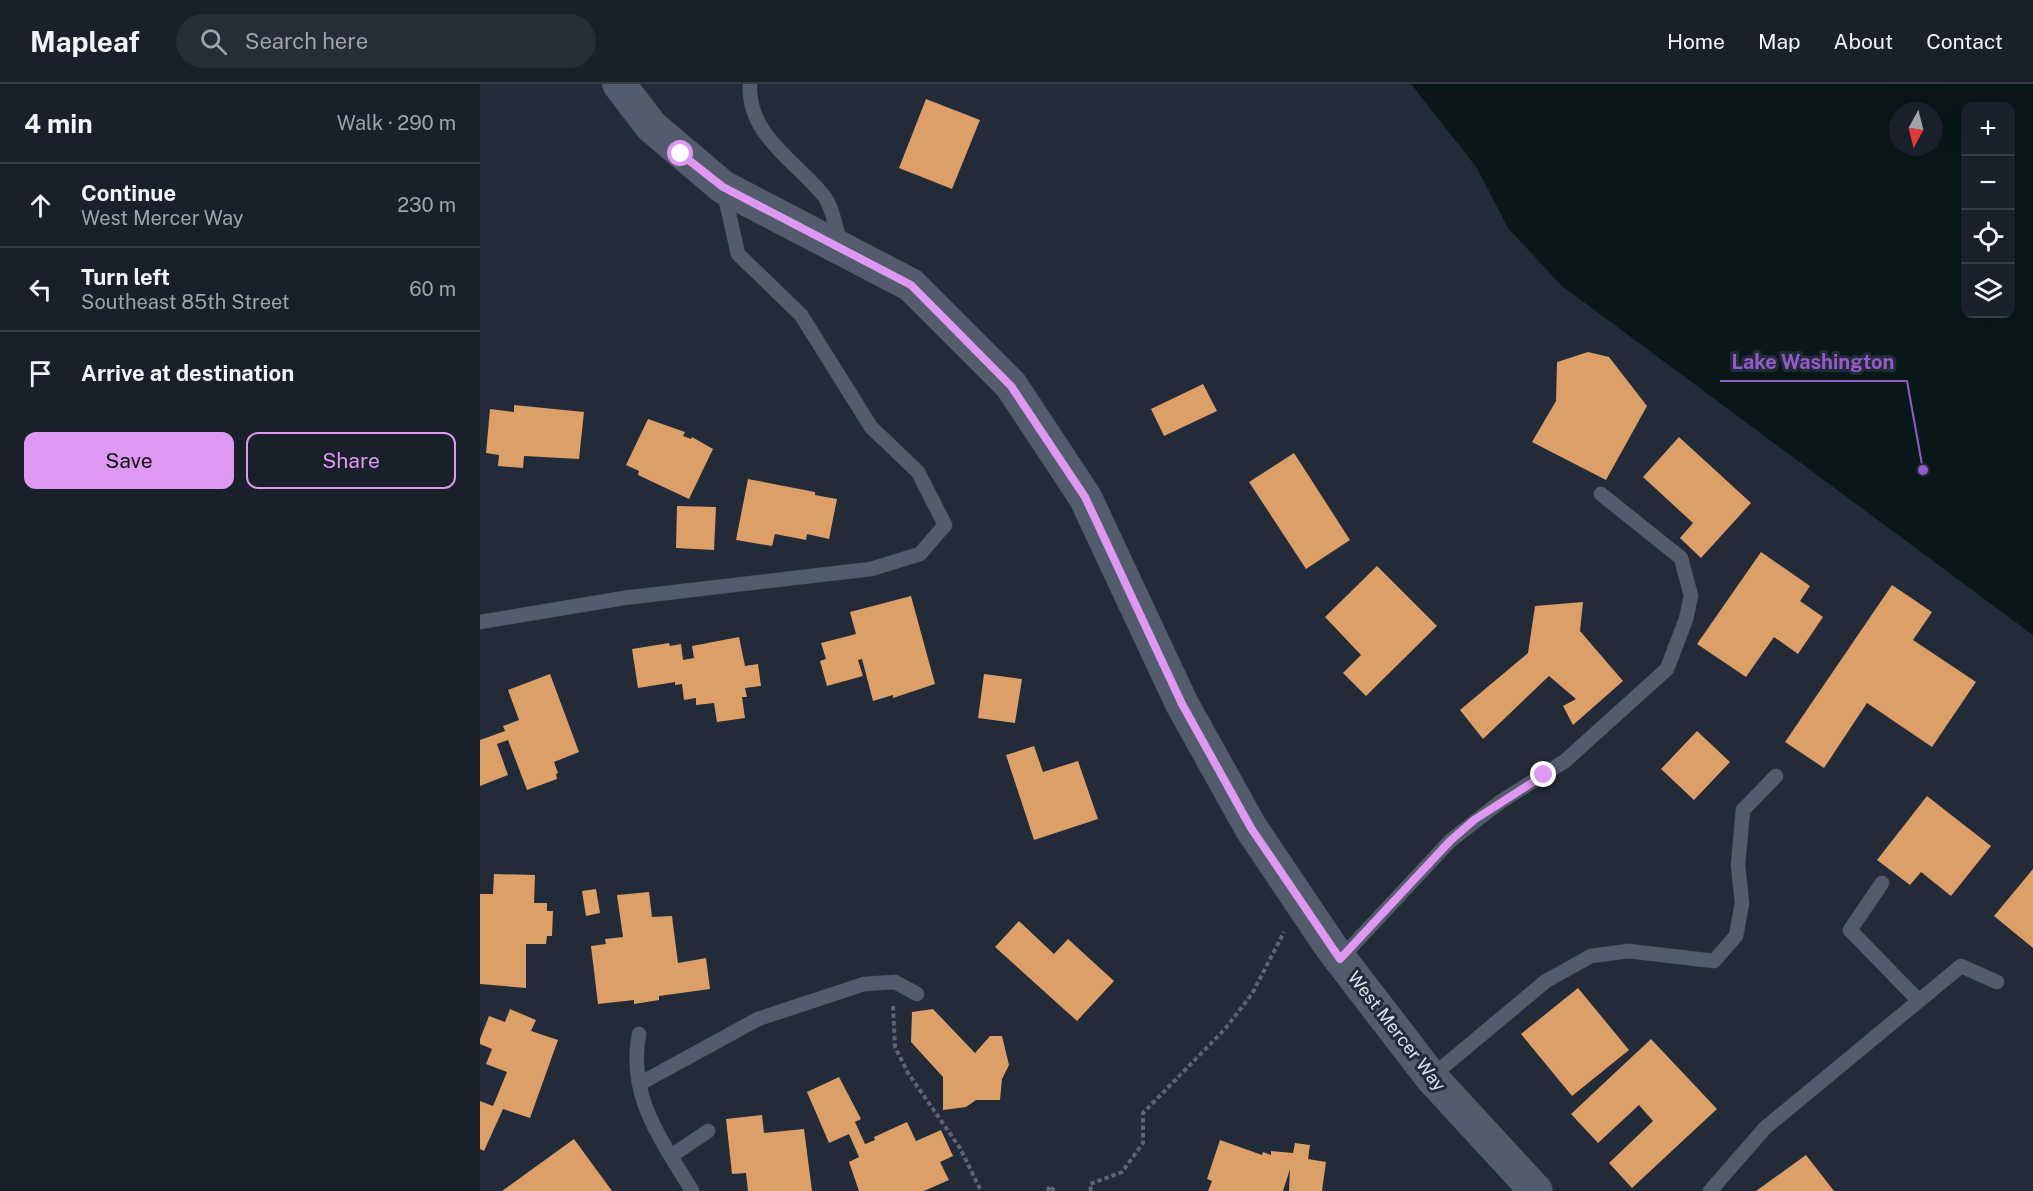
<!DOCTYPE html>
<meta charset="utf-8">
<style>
body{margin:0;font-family:"Public Sans",sans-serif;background:#272d36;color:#f1f3f6}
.controls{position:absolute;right:18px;top:18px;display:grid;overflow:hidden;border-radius:12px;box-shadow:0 6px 24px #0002}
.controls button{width:54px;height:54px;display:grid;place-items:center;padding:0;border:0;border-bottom:2px solid #383e47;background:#1a202a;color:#f1f3f6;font:30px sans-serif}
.compass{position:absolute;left:1409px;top:18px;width:54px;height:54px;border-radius:50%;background:#1a202a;box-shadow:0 6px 24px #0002;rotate:187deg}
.stop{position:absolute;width:18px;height:18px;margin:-14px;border:4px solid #de98f2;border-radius:50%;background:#fff}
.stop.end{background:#de98f2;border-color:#fff;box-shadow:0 2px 6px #0008}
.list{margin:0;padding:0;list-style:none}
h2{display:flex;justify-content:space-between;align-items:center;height:78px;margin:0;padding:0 24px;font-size:26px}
h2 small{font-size:20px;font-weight:400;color:#9fa3a8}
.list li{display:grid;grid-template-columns:39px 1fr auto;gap:18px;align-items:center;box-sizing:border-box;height:84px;padding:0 24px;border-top:2px solid #383e47}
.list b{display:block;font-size:22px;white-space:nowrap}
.list p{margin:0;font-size:20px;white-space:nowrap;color:#9fa3a8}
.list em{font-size:20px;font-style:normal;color:#9fa3a8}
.actions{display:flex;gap:12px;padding:18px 24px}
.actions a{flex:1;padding:14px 0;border:2px solid #de98f2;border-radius:12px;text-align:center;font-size:21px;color:#de98f2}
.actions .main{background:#de98f2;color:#111}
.icon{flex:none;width:33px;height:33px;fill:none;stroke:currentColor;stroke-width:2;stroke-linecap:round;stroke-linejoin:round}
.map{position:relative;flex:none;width:1553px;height:1107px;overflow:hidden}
header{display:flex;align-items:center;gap:36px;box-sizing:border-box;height:84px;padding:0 30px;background:#1a202a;border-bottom:2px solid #383e47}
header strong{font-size:28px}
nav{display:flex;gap:33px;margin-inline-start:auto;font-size:21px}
.search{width:420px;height:54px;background:#272d36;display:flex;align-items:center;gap:15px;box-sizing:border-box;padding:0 21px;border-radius:33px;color:#9fa3a8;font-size:22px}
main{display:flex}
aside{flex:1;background:#1a202a}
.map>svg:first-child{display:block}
.water{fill:#091718;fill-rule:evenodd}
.building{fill:#db9f67}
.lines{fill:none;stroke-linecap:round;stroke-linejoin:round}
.service-casing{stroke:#424854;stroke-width:15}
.tertiary-casing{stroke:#424854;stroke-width:34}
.path{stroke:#5e6471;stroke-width:4;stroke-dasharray:4.5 3;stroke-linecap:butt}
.service{stroke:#535c6c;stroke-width:14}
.tertiary{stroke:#535c6c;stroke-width:33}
.route{stroke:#de98f2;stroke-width:8}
.labels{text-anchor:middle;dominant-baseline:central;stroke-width:6;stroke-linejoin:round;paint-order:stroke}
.street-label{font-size:18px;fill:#dde2ec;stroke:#232a38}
.leader{fill:none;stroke:#945aca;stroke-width:2}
.callout-dot{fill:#945aca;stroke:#232a38;stroke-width:2}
.callout-label{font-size:20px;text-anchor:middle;font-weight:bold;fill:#945aca;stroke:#232a38;stroke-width:6;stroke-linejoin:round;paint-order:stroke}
</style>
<header>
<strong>Mapleaf</strong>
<div class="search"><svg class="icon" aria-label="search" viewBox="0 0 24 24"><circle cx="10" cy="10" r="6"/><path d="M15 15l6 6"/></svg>Search here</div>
<nav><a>Home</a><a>Map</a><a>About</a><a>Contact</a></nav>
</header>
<main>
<aside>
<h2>4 min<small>Walk · 290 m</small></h2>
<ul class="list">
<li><svg class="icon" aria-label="ahead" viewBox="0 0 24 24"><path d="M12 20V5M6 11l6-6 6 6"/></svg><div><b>Continue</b><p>West Mercer Way</p></div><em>230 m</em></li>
<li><svg class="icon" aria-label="left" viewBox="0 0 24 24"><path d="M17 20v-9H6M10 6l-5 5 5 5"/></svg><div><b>Turn left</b><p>Southeast 85th Street</p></div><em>60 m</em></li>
<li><svg class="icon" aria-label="arrive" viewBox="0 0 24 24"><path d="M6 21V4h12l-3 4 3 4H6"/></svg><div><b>Arrive at destination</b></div></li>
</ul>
<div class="actions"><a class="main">Save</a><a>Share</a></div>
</aside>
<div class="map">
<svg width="1553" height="1107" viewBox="0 0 1553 1107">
<rect width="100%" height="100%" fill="#232a38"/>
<path class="water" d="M931,0H1553V551L1082,202L1028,144L997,84ZM1486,22H1530V230H1486ZM1418,27H1454V63H1418Z"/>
<path class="building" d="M446,15L500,36L472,105L419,84Z
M1108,268L1129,273L1167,322L1126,396L1052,358L1076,317L1077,278Z
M723,300L737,327L684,352L671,325Z
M34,321L104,328L99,375L44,372L43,384L18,382L19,371L6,369L10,325L34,328Z
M168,335L205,348L203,352L211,355L212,353L233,365L209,415L158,391L159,387L146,381Z
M1199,353L1271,419L1221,474L1200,454L1213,439L1163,393Z
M814,369L870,456L826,485L769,398Z
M268,395L335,408V411L357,415L349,455L327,450L326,456L295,450L292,462L256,456Z
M197,422L236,423L234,466L196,464Z
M1281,468L1330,502L1320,517L1343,533L1318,570L1294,553L1266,593L1217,560Z
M897,482L957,542L886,612L863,589L881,571L845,533Z
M1412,501L1452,528L1433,556L1496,598L1452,663L1387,619L1344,684L1305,658Z
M431,512L455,600L413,614V611L393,617L382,575L378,576L383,592L347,602L340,577L346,575L341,559L376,550L370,528Z
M1103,518L1100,547L1143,597L1093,641L1083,622L1096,615L1069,592L1003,655L980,626L1048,569L1055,522Z
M259,553L265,582L278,580L281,602L265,604L267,613H262L265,634L237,638L234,619L216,621V614L204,616L202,600L195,601V598L158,604L152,565L189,559L190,562L201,560L203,576L214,574L212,562Z
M70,590L99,668L74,678L78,689L76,690L77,695L47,706L28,656L17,660L28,691L0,702V656L25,647L23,642L39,636L28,606Z
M504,590L542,595L535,639L498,634Z
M1217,647L1250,678L1214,716L1181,685Z
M554,662L563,688L598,677L618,735L554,756L526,671Z
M1447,712L1511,762L1471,812L1441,788L1430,801L1397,776Z
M1553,785V864L1514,832Z
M14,790L55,791L54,819H67V827H73L72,852H67L66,860H46V904L0,900V810H13Z
M116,805L120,829L106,832L102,807Z
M169,808L172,833L192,832L198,879L226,874L230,905L179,912V916L154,920V916L118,920L111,862L126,860L125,855L143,853L137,811Z
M539,837L574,870L588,855L634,897L597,937L515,863Z
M1098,904L1149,966L1092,1012L1041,950Z
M30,925L56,936L51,947L78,956L50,1034L23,1025L4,1067L0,1065V1017L13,1022L27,988L6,980L12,965L0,960V955L9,932L25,938Z
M453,925L495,969L510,952H522L529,981L522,995L520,1016H496L486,1023L463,1026V993L431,958L432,928Z
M1171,955L1237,1025L1152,1104L1129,1079L1173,1037L1159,1021L1118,1059L1091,1030Z
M359,993L381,1035L375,1038L385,1060L395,1056L394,1053L427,1038L436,1057L461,1046L473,1072L460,1078L469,1096L444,1107H379L369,1078L379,1073L369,1050L349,1059L327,1008Z
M282,1031L284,1049L324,1045L332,1107H268L266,1089L252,1090L246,1035Z
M94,1055L132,1107H22Z
M740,1056L782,1071L783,1068L791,1071V1067L813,1069L815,1059L830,1061L828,1075L846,1078L842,1107H809L810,1085L803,1107H728L732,1097L727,1095Z
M1326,1071L1354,1107H1276Z"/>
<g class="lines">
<g class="service-casing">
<path id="service" d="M270,0C267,51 316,77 344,112C353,124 356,146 361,160
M0,538L144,514L391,485L440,470L465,441L438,388L391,343L321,231L258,170L244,108
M1402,799L1370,846L1439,917
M860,875L970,757L1020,718L1085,677L1187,585L1206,535L1211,512L1201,474L1121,410
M159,950C147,1013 182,1056 212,1107
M951,993L1066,897L1111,872L1148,867L1234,877L1256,852L1262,819L1258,781L1263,726L1296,692
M159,1000L278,935L384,900L415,898L437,910
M191,1072L228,1047
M1230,1107L1285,1044L1481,882L1517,898"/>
</g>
<g class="tertiary-casing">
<path id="tertiary" d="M139,0L171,42L243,103L431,201L531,301L605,413L702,620L771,744L851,863L951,993L1056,1107"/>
</g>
<path class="path" d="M413,922L415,963L428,989L480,1064L501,1107
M568,1107L569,1102L575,1107
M611,1107L610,1100L642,1088L663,1059V1029L745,945L772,910L804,848"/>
<use href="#service" class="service"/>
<use href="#tertiary" class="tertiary"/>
</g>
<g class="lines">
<path class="route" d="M201,70L243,103L431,201L531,302L605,413L702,620L771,744L860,875L970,757L994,736L1064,691"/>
</g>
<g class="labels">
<g class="street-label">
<text transform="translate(917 947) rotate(52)">West Mercer Way</text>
</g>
</g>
<path class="leader" d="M1443 386L1427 297H1240"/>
<circle class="callout-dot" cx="1443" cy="386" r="6"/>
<g class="callout-label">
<text x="1333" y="285">Lake Washington</text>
</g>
</svg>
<div class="controls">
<button>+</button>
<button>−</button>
<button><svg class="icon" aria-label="locate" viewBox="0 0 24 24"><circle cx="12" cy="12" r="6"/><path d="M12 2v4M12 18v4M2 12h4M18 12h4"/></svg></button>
<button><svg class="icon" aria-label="layers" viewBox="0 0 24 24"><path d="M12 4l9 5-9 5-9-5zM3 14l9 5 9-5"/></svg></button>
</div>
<svg class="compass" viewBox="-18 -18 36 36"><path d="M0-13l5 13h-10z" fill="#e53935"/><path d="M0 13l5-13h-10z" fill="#9fa3a8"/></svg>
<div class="stop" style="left:201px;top:70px"></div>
<div class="stop end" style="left:1064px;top:691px"></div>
</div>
</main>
